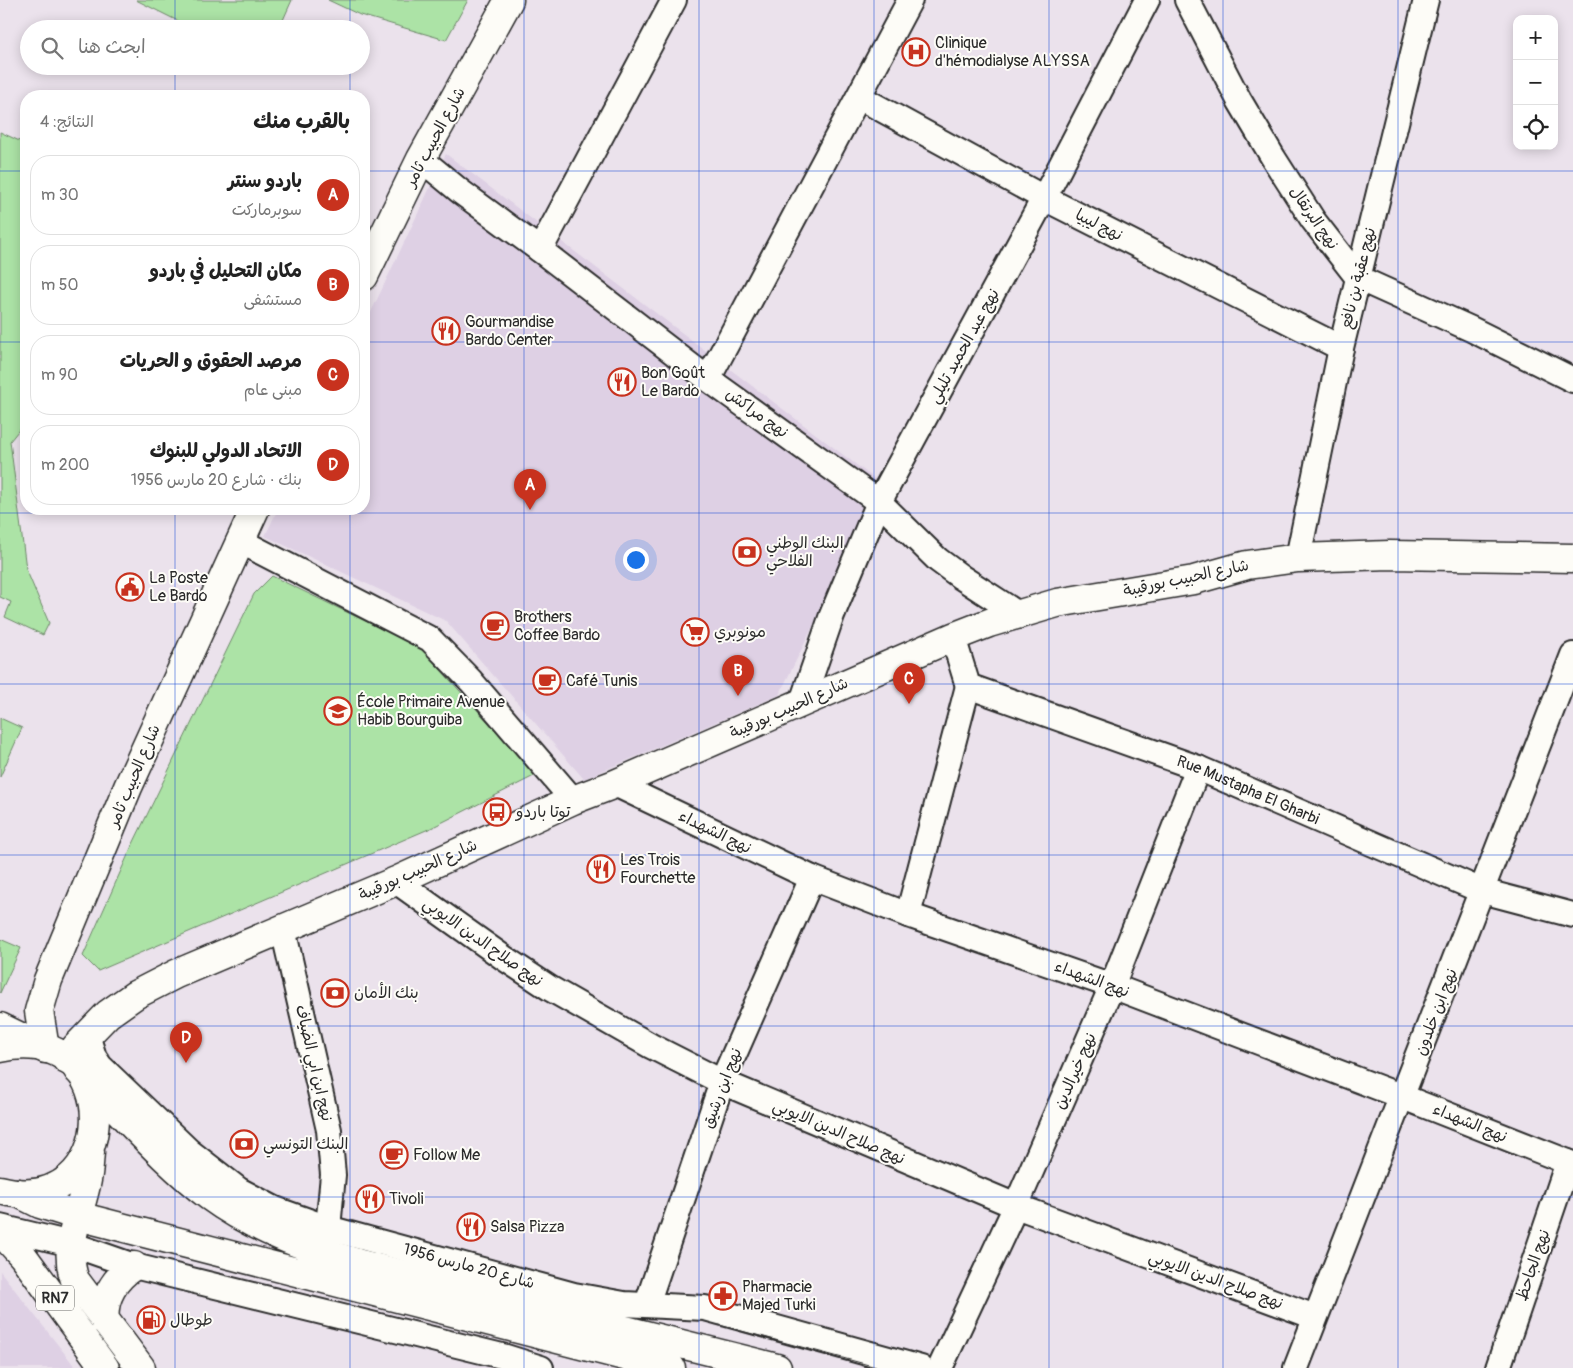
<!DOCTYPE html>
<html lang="ar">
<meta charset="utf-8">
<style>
body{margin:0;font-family:Pangolin,"Playpen Sans Arabic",sans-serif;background:#f2f2f2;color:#222;direction:rtl}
.controls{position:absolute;right:15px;top:15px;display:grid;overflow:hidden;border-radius:10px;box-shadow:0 2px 12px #0003}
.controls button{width:45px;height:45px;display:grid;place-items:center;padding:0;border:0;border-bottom:1px solid #e0e0e0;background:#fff;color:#222;font:25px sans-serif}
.you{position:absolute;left:635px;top:559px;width:18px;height:18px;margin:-12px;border:4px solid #fff;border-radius:50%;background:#1a73e8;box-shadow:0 0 0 8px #1a73e833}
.badge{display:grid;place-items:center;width:32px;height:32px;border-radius:50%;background:#c8321e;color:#fff;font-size:16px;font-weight:700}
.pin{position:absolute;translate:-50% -41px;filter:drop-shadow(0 1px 2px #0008)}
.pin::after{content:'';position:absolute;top:26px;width:18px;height:15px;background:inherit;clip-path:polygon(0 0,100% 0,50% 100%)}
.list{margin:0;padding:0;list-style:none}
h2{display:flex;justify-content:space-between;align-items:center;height:65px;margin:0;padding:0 20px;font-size:21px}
h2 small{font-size:16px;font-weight:400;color:#767676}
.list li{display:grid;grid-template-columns:32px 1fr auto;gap:15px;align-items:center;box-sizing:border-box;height:80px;margin:0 10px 10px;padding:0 10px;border:1px solid #e0e0e0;border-radius:20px}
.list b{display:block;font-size:19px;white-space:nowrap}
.list p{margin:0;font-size:16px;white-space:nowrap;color:#767676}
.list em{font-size:16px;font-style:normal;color:#767676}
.icon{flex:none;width:28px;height:28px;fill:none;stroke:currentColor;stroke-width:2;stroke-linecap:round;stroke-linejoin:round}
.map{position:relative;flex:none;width:1573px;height:1368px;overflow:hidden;direction:ltr}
.search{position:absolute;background:#fff;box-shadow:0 2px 12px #0003;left:20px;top:20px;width:350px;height:55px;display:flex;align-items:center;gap:12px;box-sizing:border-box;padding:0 18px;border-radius:28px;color:#767676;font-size:19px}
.panel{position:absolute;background:#fff;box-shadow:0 2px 12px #0003;left:20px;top:90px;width:350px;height:425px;border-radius:20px;direction:rtl}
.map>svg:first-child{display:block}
.built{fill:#ded0e4}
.green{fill:#ace3a6;stroke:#6c8768}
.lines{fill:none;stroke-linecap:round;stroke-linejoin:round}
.minor-casing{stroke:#2b2b2b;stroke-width:28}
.tertiary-casing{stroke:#2b2b2b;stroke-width:31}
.secondary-casing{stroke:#2b2b2b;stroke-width:31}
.primary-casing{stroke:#2b2b2b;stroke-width:31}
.minor{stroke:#fdfcf7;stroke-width:24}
.tertiary{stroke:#fdfcf7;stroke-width:28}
.secondary{stroke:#fdfcf7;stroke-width:28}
.primary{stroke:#fdfcf7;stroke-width:28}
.tram{stroke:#2b2b2b;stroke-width:1}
.grid{fill:none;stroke:#1d4ed8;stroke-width:1;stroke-opacity:0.55}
.labels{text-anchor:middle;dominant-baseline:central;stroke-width:4;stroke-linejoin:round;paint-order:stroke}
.shield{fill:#fdfcf7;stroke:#6a6a68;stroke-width:1}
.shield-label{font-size:15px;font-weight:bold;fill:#2b2b2b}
.poi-label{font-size:16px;fill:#2b2b2b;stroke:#fdfcf7;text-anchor:start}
.street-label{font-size:16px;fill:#2b2b2b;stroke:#fdfcf7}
</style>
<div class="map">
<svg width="1573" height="1368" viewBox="0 0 1573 1368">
<rect width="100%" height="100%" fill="#ebe2ec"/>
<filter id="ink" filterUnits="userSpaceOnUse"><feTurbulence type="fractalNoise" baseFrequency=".02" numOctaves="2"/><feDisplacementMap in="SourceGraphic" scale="10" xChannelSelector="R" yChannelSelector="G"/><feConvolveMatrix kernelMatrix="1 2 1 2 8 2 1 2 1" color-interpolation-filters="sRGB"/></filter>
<g filter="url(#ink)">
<path class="built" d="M446,154L883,485L779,695L584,779L446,621L265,536L278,509H364V327Z
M0,1271L76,1368H0Z"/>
<path class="green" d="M136,0H292L279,29H194Z
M328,0H468L446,40L360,15Z
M0,132L26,144V421L10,441L26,569L49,623L43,635L5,617L11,602L0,597Z
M272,576L421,648L536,775L431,828L98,971L83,956L131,848L254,594Z
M0,718L22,728L0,777Z
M0,939L21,948L0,993Z"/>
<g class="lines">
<g class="minor-casing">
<g id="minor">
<path d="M1187,0L1239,100L1274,159L1313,220L1358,278L1471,329L1573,380"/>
<path d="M859,97L1044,198L1341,348"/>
<path d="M421,159L461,192L540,250L708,379L879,502L938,560L961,577L1018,614"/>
<path d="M540,250L674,0"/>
<path d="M708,379L910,0"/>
<path d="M240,541L430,639L471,681L573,800"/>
<path d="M1298,558L1341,348L1426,0"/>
<path id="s1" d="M953,637L968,686L1198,768L1482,891L1573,915"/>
<path d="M802,702L832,615L879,502L1044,198L1147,0"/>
<path d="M615,784L812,878L908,915L1112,986L1403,1097L1573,1164"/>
<path d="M396,881L504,958L551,989L651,1046L722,1082L1016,1206L1315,1317"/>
<path d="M908,915L968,686"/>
<path d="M283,929L329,1130L333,1175L328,1228"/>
<path d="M87,1035L94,1057L100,1066L189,1151L239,1190L275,1209L328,1228L574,1295L624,1304L705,1308L921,1368"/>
<path d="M0,1227L71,1244L134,1266L506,1357L541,1368"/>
<path d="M647,1304L722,1082L812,878"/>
<path d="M940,1368L1016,1206L1112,986L1198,768"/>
<path d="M1296,1368L1573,655"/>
<path d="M1498,1368L1568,1162"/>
</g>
</g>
<g class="tertiary-casing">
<path id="tertiary" d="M364,276L421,159L509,0
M45,1049L39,1011L48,980L128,787L255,509
M67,1060L76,1047L108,1014L135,995L176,974L396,881L573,800L615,784L953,637L989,623L1057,603L1194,580L1247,565L1298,558L1390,555L1573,558"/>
</g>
<g class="secondary-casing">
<path id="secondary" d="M78,1070C122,1112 161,1159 209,1196C254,1229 305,1247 357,1263L777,1368
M18,1193L40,1204L78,1216L671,1368"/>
</g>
<g class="primary-casing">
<path id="primary" d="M0,1027L37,1045
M0,1048C131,1020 122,1222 0,1190
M90,1152C89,1162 89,1171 87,1180C81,1213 62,1247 75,1280L141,1368
M0,1231L23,1256L105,1368
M105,1321C102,1298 115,1278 134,1266"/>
</g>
<use href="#minor" class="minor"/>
<use href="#tertiary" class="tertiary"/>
<use href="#secondary" class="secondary"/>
<use href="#primary" class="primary"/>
<path class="tram" d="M719,1325L880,1368"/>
</g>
</g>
<path class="grid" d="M175,0V29M350,0V29M524,0V1368M699,0V1368M874,0V1368M1049,0V1368M1223,0V1368M1398,0V1368M175,66V96M350,66V96M0,171H26M364,171H1573M0,342H26M364,342H1573M175,509V1368M350,509V1368M0,513H1573M0,684H1573M0,855H1573M0,1026H1573M0,1197H1573"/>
<defs>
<g id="hospital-ring" transform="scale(1.4375)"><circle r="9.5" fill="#fdfcf7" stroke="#c8321e" stroke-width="1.5"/><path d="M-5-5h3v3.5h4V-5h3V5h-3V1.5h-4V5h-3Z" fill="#c8321e"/></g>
<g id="restaurant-ring" transform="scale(1.4375)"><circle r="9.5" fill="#fdfcf7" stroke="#c8321e" stroke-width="1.5"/><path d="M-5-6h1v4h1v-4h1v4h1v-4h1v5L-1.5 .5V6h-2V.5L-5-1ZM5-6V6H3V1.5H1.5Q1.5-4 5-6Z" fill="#c8321e"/></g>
<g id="bank-ring" transform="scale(1.4375)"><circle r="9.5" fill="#fdfcf7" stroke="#c8321e" stroke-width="1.5"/><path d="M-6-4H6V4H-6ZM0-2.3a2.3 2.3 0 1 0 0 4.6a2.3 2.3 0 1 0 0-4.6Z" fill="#c8321e"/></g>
<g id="civic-ring" transform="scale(1.4375)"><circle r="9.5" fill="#fdfcf7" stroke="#c8321e" stroke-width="1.5"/><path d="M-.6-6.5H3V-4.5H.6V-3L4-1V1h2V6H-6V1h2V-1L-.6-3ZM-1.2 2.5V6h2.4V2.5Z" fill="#c8321e"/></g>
<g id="cafe-ring" transform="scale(1.4375)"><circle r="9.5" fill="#fdfcf7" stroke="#c8321e" stroke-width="1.5"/><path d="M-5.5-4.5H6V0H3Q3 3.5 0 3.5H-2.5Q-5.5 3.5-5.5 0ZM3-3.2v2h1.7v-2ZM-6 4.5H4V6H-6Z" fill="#c8321e"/></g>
<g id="supermarket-ring" transform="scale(1.4375)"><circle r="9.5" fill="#fdfcf7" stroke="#c8321e" stroke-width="1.5"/><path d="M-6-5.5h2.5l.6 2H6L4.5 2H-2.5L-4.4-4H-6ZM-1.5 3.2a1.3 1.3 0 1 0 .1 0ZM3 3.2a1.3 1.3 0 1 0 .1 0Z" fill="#c8321e"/></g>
<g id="school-ring" transform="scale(1.4375)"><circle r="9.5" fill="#fdfcf7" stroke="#c8321e" stroke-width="1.5"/><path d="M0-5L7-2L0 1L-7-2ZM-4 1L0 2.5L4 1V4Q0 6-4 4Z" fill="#c8321e"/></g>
<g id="bus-ring" transform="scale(1.4375)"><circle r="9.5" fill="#fdfcf7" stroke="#c8321e" stroke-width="1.5"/><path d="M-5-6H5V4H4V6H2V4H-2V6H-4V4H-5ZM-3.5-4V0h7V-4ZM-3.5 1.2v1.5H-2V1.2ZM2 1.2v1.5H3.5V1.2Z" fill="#c8321e"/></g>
<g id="pharmacy-ring" transform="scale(1.4375)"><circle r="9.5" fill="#fdfcf7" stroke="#c8321e" stroke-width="1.5"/><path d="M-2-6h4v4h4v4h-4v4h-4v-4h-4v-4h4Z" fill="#c8321e"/></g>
<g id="fuel-ring" transform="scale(1.4375)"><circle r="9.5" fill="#fdfcf7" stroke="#c8321e" stroke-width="1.5"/><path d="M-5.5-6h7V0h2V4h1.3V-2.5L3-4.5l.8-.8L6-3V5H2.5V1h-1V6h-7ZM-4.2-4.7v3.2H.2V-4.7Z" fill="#c8321e"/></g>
</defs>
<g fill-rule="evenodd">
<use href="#hospital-ring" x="916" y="52"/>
<use href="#restaurant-ring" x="446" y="331"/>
<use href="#restaurant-ring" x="622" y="382"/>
<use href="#bank-ring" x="747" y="552"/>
<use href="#civic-ring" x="130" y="587"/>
<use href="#cafe-ring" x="495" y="626"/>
<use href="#supermarket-ring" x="695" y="632"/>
<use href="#cafe-ring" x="547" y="681"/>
<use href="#school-ring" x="338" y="711"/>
<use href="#bus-ring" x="497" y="812"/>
<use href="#restaurant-ring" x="601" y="869"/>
<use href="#bank-ring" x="335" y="993"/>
<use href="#bank-ring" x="244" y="1144"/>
<use href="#cafe-ring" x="394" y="1155"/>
<use href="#restaurant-ring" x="370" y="1199"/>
<use href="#restaurant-ring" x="471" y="1227"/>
<use href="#pharmacy-ring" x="723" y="1296"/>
<use href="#fuel-ring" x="151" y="1320"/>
</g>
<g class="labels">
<rect class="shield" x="36" y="1285.5" width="38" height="25" rx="4"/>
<g class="shield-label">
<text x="55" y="1298">RN7</text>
</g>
<g class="poi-label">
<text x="935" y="43">Clinique<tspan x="935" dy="18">d'hémodialyse ALYSSA</tspan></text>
<text x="465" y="322">Gourmandise<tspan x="465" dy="18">Bardo Center</tspan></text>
<text x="641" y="373">Bon Goût<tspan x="641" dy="18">Le Bardo</tspan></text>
<text x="766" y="543">البنك الوطني<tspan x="766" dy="18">الفلاحي</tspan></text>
<text x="149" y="578">La Poste<tspan x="149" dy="18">Le Bardo</tspan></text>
<text x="514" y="617">Brothers<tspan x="514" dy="18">Coffee Bardo</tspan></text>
<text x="714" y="632">مونوبري</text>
<text x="566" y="681">Café Tunis</text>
<text x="357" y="702">École Primaire Avenue<tspan x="357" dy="18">Habib Bourguiba</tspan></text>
<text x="516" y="812">توتا باردو</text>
<text x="620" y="860">Les Trois<tspan x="620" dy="18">Fourchette</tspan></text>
<text x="354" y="993">بنك الأمان</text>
<text x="263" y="1144">البنك التونسي</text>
<text x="413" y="1155">Follow Me</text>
<text x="389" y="1199">Tivoli</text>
<text x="490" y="1227">Salsa Pizza</text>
<text x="742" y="1287">Pharmacie<tspan x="742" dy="18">Majed Turki</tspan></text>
<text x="170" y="1320">طوطال</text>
</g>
<g class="street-label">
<text transform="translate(435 137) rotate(-62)">شارع الحبيب ثامر</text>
<text transform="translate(1314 218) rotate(55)">نهج البرتقال</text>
<text transform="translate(1099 225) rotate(27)">نهج ليبيا</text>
<text transform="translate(1358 278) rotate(-76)">نهج عقبة بن نافع</text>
<text transform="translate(964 346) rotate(-61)">نهج عبد الحميد تليلي</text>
<text transform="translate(757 413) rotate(36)">نهج مراكش</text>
<text transform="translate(1186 578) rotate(-12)">شارع الحبيب بورقيبة</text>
<text transform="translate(789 708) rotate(-24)">شارع الحبيب بورقيبة</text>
<text transform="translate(134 776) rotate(-67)">شارع الحبيب ثامر</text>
<text stroke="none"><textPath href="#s1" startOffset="350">Rue Mustapha El Gharbi</textPath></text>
<text transform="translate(715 832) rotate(26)">نهج الشهداء</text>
<text transform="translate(418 870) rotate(-24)">شارع الحبيب بورقيبة</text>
<text transform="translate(483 942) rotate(35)">نهج صلاح الدين الايوبي</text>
<text transform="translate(1092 979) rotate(20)">نهج الشهداء</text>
<text transform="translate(1436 1012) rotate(-69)">نهج ابن خلدون</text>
<text transform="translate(314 1063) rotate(77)">نهج ابن ابي الضياف</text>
<text transform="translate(1075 1071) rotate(-66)">نهج خيرالدين</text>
<text transform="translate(722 1088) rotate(-69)">نهج ابن رشيق</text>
<text transform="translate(1470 1123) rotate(22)">نهج الشهداء</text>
<text transform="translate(839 1132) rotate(23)">نهج صلاح الدين الايوبي</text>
<text transform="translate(1533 1265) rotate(-71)">نهج الجاحظ</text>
<text transform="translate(469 1266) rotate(15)">شارع 20 مارس 1956</text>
<text transform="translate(1216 1280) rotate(20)">نهج صلاح الدين الايوبي</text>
</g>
</g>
</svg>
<div class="controls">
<button>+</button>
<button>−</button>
<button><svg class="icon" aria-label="locate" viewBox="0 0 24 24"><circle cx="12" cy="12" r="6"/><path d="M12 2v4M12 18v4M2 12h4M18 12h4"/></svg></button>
</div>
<div class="you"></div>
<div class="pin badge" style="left:530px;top:510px">A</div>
<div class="pin badge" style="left:738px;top:696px">B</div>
<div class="pin badge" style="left:909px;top:704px">C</div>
<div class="pin badge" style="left:186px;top:1063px">D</div>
<div class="search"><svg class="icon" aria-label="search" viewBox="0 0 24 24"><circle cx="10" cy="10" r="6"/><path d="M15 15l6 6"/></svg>ابحث هنا</div>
<section class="panel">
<h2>بالقرب منك<small>النتائج: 4</small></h2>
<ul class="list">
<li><span class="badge">A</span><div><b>باردو سنتر</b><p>سوبرماركت</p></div><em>30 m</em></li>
<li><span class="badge">B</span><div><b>مكان التحليل في باردو</b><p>مستشفى</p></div><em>50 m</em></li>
<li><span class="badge">C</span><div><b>مرصد الحقوق و الحريات</b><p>مبنى عام</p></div><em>90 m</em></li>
<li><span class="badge">D</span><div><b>الاتحاد الدولي للبنوك</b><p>بنك · شارع 20 مارس 1956</p></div><em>200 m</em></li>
</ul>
</section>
</div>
